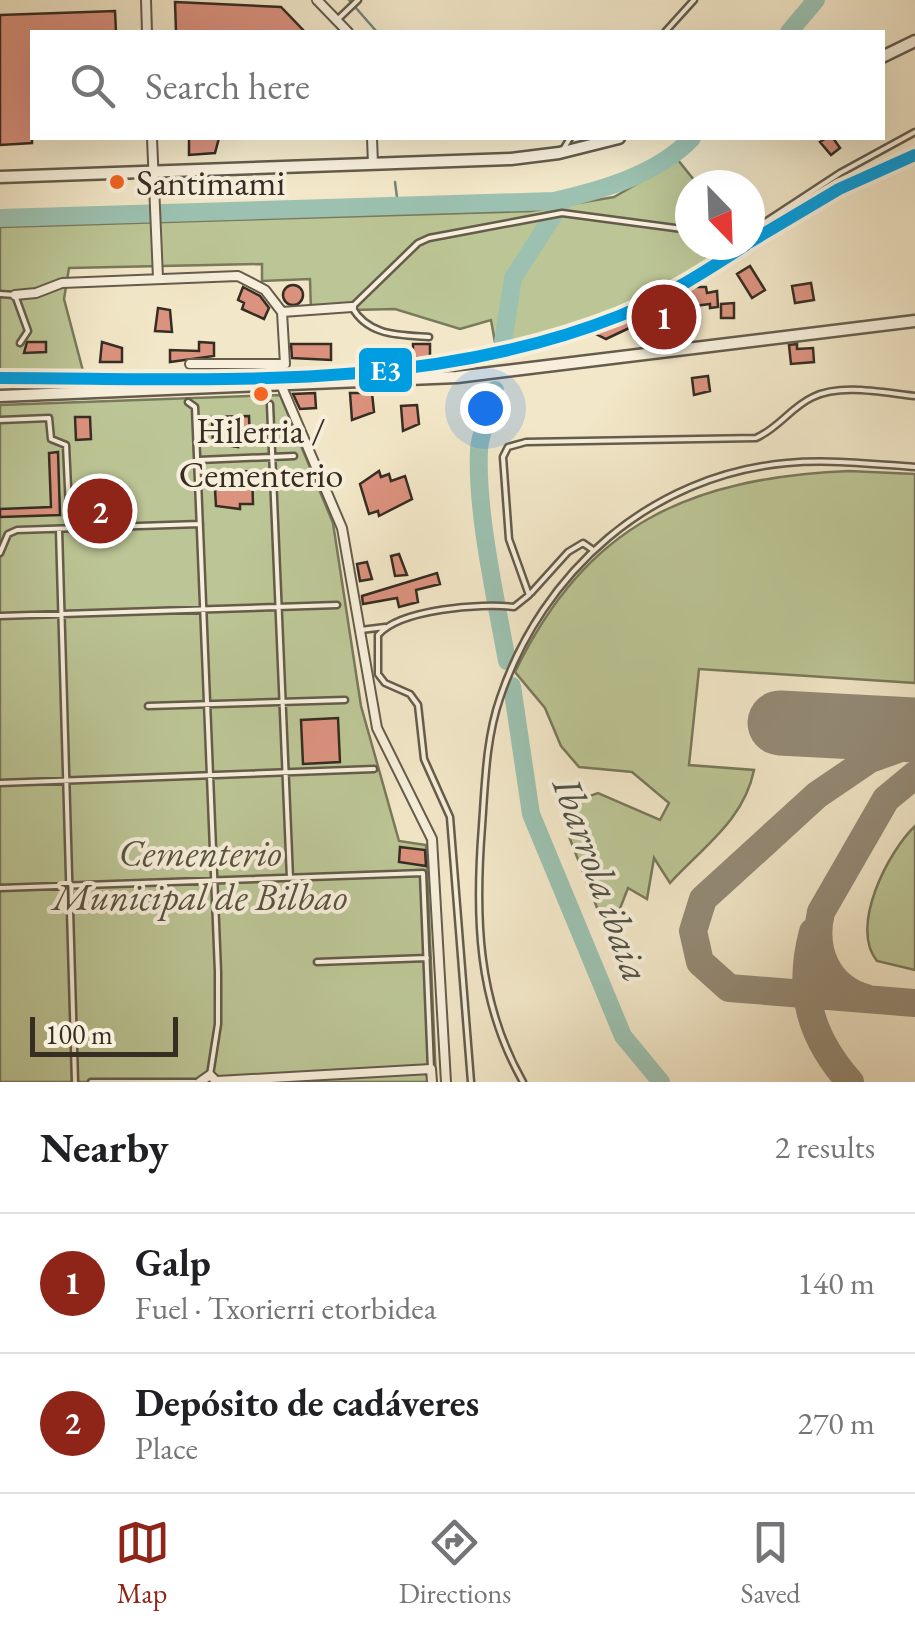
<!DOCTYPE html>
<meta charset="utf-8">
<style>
body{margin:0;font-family:"EB Garamond",serif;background:#f6f6f6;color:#202124}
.compass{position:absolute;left:675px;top:170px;width:90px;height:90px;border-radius:50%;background:#fff;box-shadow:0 10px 40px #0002;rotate:157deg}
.scale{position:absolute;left:30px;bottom:25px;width:148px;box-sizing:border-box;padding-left:10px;border:5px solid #362d23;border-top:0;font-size:28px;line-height:35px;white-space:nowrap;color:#362d23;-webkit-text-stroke:8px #f7efdb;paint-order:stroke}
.you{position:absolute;left:485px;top:408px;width:35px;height:35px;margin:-25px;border:8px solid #fff;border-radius:50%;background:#1a73e8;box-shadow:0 0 0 15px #1a73e833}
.badge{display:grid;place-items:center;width:65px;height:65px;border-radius:50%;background:#8f2418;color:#fff;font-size:32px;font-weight:700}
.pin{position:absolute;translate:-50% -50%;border:5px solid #fff;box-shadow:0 2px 10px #0006}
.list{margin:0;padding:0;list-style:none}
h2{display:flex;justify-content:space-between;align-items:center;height:130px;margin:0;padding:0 40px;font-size:42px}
h2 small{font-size:32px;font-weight:400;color:#757577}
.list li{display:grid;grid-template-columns:65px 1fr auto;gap:30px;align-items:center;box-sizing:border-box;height:140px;padding:0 40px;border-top:2px solid #e0e0e0}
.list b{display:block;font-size:38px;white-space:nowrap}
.list p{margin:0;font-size:32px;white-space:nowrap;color:#757577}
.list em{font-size:32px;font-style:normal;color:#757577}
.icon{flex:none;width:55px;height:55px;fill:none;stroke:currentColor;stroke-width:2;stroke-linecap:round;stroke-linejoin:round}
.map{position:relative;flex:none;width:915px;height:1082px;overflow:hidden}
.search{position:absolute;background:#fff;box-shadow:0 10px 40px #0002;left:30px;right:30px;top:30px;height:110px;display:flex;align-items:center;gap:25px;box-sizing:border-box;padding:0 35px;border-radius:0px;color:#757577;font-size:38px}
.sheet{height:410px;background:#fff}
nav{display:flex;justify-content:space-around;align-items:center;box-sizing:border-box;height:140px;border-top:2px solid #e0e0e0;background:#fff;font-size:28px;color:#757577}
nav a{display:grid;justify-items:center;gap:5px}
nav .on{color:#8f2418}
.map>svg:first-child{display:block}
.green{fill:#bcc595;stroke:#79795c;stroke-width:2.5}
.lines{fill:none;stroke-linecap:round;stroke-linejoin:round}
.stream{stroke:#738678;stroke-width:2.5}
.river{stroke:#9cc1b0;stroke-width:18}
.taxiway{stroke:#948a76;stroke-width:28}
.runway{stroke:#948a76;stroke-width:65}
.building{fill:#db927e;stroke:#362d23;stroke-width:2.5}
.service-casing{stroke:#655c4c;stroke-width:9}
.minor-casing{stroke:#655c4c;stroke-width:12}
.tertiary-casing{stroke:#655c4c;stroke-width:15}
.service{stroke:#f7efdb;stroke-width:4}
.minor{stroke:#f7efdb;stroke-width:8}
.tertiary{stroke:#f7efdb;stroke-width:10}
.rail-1-casing{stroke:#f7efdb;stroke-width:20}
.rail-1{stroke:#009de0;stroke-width:12}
.bus-dot{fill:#f26522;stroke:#f7efdb;stroke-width:4}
.labels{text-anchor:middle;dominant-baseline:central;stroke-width:8;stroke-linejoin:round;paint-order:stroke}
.bus-label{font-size:36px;fill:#362d23;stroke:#f7efdb;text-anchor:start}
.park-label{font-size:38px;font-style:italic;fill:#585340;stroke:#f7efdb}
.water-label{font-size:40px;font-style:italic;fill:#505246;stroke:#f7efdb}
.line-badge{stroke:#f7efdb;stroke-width:4}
.badge-label{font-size:28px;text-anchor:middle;font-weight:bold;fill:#fff}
</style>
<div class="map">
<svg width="915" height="1082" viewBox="0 0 915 1082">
<rect width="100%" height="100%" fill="#f2e7c8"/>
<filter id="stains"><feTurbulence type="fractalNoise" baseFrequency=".002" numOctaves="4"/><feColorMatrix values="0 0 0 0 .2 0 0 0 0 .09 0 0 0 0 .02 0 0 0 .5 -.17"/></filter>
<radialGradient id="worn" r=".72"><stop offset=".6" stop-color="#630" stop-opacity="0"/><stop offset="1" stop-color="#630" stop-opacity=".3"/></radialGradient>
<path class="green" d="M678,160L698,185H690V245H737C663,295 583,327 496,348L491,320L460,329L395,309L311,311L310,279L262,281V264L69,268L64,299L83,371H0V227L531,211L614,197Z
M280,395L333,523L361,706L399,841L426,845L436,1082H0V405Z
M849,471L915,474V683L699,669L689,765L754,770C744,820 703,847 670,883L654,858L647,899L628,888L614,924L603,923L568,834L567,804L598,793L660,820L669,803L632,772L579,767L561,746L545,708L515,672C587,523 690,478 849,471Z
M915,826V970L877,961C849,927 888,852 915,826Z"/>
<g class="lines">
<path class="stream" d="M349,0L377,32
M393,138V139
M395,182L398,205"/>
<path class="river" d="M789,32L816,0
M0,218L554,201C603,190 658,174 692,138
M503,342L513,278L564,199
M495,390C492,412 480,429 479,450C476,512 496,599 507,661
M512,686L531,814L623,1036L661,1082"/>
<path class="taxiway" d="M915,743L870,759L817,795L703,899L693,931L700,962L729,988L915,1003
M813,932C797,991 810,1037 850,1082
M866,998C827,987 812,950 821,912L886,799L915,775"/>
<path class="runway" d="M780,723L915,730"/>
</g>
<path class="building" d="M175,2L281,7L305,32H176Z
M115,11L116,32H32V143L0,145V15Z
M189,138H219L215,153L189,155Z
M826,138H833L840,148L831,155L820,142Z
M750,266L765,290L752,298L737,274Z
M811,283L814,300L795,303L792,286Z
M283 295a10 10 0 1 1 20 0a10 10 0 1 1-20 0Z
M243,287L260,296L269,308L264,319L242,309L244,303L238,300Z
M693,287H706L707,293L717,291L718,307L710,308V304L679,308L681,320L660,323L659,314L606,339L596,334L657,305L677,303L676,298Z
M734,303V318H721V304Z
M158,308L170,310L172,332L155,331Z
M27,342H46V352L24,353Z
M102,342L122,348V362H100Z
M199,342L214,343V356L170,362V350L199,351Z
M291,344H331V360L292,358Z
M413,344H430V358H413Z
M797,344V349L813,348L814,362L791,364L789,345Z
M708,376L710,391L694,395L692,378Z
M315,393L316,408L300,409L293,394Z
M350,393H372L374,412L352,420Z
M417,405L419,424L403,431L401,406Z
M249,416L250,442H238V447L213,443L212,417Z
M75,417H90L91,439L76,440Z
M58,452L60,515L0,517V509L51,507L49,453Z
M252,471L253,504H240V509L216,506L214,473Z
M379,471L381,477L389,474L391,481L405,476L412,499L379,516L378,511L369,514L360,484Z
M123,505V517L76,518V506Z
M399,554L407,575L395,576L391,556Z
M367,562L372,579L360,581L357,564Z
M437,573L440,584L416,590L418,602L399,607L397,598L363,604L362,596Z
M338,718L340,762L303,764L301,720Z
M400,847L425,850L426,866L399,862Z"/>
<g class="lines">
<g class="service-casing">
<path id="service" d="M336,21L358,0
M665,32L694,0
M564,148L570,138
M750,232L840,173L915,132
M0,294L15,295L28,331L20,343
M429,337C399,335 368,336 352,307L418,243L429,238L562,213L690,230
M188,402L195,407L218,972V1024L210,1075
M270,404L290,878
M0,420L49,418L51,439L66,445L70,529
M199,460L294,456
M59,530L75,1082
M0,553L8,534L17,530L200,524
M531,593L568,552L583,543L593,550
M0,616L337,605
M361,630L385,627
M148,706L345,700
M0,783L374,769
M0,888L423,873L431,1069
M317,962L427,958
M91,1082H195
M471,1082L450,817L424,759L418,705L410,694L385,683L378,674V635C400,609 481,603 514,607L529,595L509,539L503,457L508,447L526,442L756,438C779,428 791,407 813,397C841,383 885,393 915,396
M523,1082C477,1001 475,916 482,826C485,784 486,738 500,698C542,572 651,475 787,463C829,459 873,464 915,467"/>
</g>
<g class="minor-casing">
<path id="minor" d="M146,0L147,32
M317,0L348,32
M152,138L158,278
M372,138L373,164
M15,295L36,293L62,283L238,276L265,290L282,312L352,307
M190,364H285L282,312
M282,387L342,528L377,728L432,839L446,1082
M217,1081L431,1069L432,1082
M200,1082L210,1075L217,1082"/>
</g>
<g class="tertiary-casing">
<path id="tertiary" d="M882,57L915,41
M0,177L511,159L559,153L619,138
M0,396L457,377L915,321"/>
</g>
<use href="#service" class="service"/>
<use href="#minor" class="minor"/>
<use href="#tertiary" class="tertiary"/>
<g class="rail-1-casing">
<path id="rail-1" d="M750,242L839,189L915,155
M0,378C208,378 422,394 619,316C664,298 706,271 746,245"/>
</g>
<use href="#rail-1" class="rail-1"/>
</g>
<g class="bus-dot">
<circle cx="117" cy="182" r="9"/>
<circle cx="261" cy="394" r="9"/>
</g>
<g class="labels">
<g class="bus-label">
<text x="136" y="182">Santimami</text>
<text x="261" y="430" text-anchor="middle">Hilerria /<tspan x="261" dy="44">Cementerio</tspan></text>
</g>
<g class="park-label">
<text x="200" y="852">Cementerio<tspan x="200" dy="44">Municipal de Bilbao</tspan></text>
</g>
<g class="water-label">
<text transform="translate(602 879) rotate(70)">Ibarrola ibaia</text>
</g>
</g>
<rect class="line-badge" x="357" y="346" width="57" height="48" rx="10" fill="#009de0"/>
<g class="badge-label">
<text x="386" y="380">E3</text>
</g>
<rect width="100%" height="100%" filter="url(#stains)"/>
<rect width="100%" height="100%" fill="url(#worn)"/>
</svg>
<svg class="compass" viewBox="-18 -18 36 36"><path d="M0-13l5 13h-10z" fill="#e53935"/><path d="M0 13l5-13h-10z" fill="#757577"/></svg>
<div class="scale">100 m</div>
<div class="you"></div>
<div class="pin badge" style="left:664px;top:317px">1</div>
<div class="pin badge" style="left:100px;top:511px">2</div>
<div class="search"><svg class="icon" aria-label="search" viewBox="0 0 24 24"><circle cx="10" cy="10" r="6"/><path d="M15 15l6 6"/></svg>Search here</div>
</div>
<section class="sheet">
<h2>Nearby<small>2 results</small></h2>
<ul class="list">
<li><span class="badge">1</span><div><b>Galp</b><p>Fuel · Txorierri etorbidea</p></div><em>140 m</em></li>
<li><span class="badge">2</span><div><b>Depósito de cadáveres</b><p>Place</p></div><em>270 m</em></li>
</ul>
</section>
<nav>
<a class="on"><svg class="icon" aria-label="map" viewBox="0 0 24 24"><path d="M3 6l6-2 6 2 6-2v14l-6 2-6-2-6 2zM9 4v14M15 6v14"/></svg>Map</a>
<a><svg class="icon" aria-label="directions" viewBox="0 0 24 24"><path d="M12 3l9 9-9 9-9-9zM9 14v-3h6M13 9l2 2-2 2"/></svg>Directions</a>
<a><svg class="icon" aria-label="saved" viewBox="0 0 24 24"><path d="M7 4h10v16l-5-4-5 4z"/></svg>Saved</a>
</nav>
